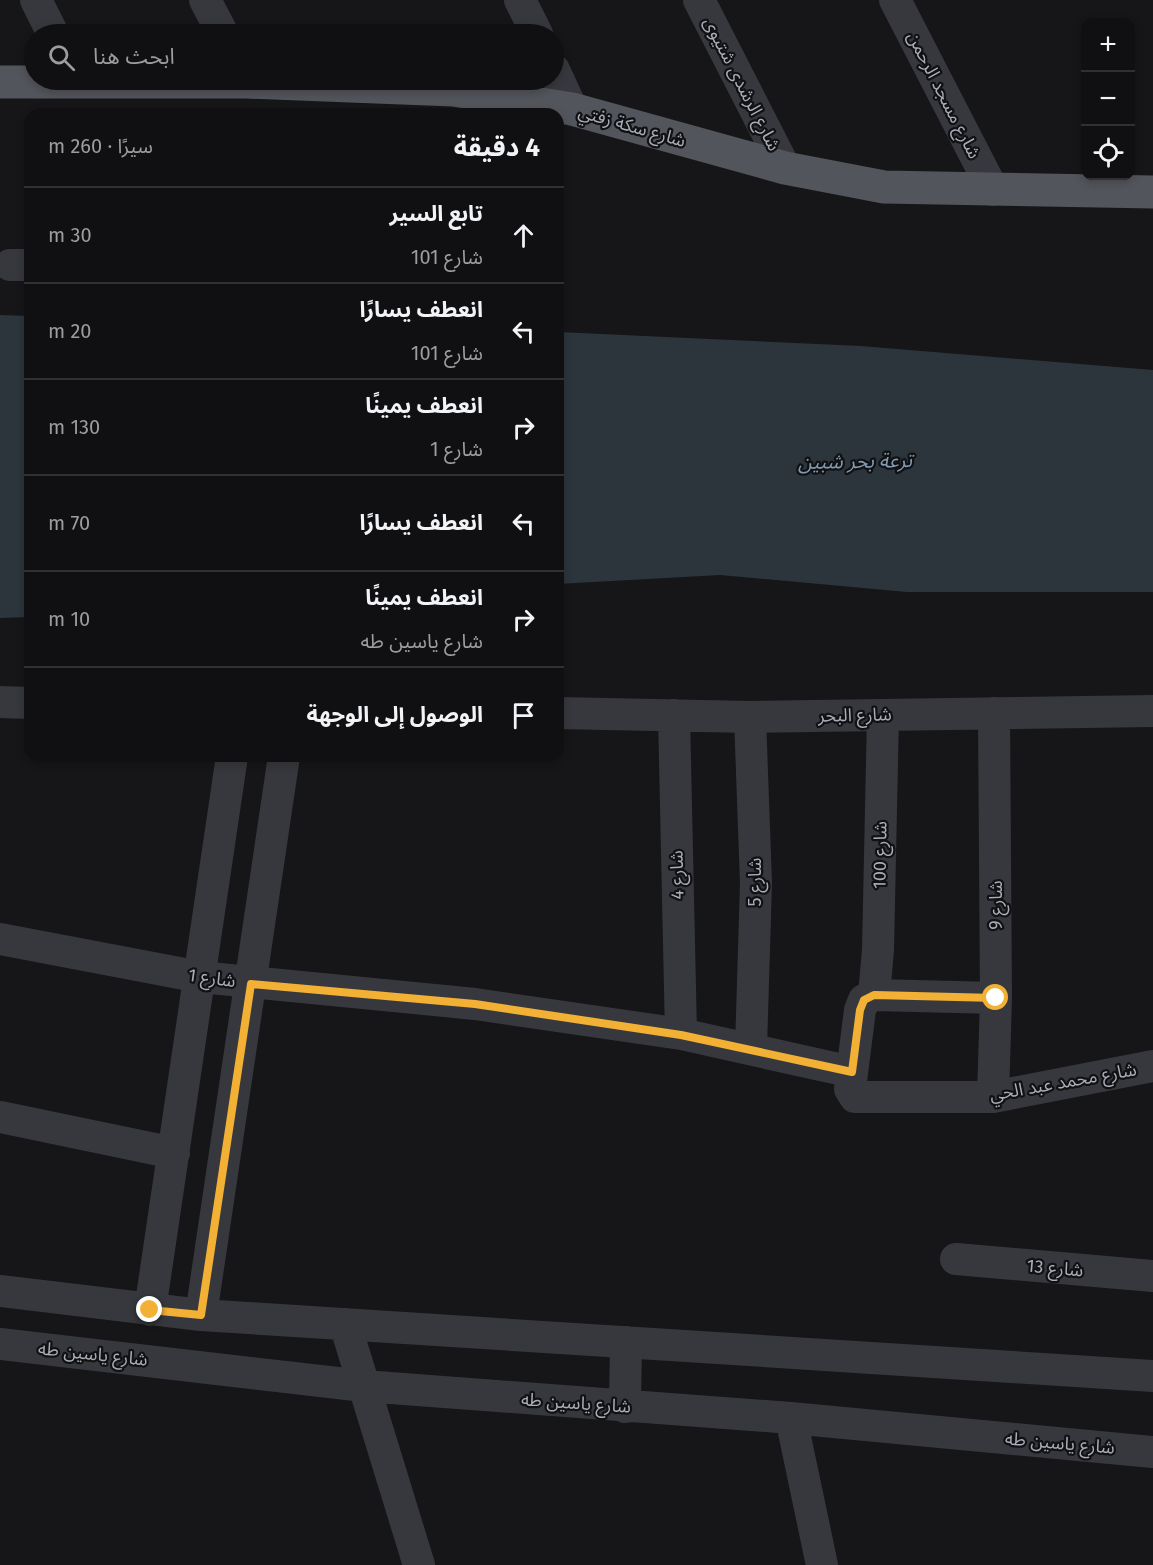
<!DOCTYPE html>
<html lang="ar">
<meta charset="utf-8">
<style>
body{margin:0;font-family:"Fira Sans","Noto Sans Arabic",sans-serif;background:#19191b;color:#f1f3f6;direction:rtl}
.controls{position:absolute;right:18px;top:18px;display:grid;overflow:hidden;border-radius:12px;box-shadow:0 3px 9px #0003}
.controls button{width:54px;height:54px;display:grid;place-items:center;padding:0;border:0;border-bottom:2px solid #303032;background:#101012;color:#f1f3f6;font:30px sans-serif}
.stop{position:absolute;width:18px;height:18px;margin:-14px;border:4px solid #f2b134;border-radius:50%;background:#fff}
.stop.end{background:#f2b134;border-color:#fff;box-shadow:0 2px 6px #0008}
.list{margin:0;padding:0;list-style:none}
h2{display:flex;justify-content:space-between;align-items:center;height:78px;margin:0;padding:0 24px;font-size:26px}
h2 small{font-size:20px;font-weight:400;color:#9c9d9f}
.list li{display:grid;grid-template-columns:39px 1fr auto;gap:18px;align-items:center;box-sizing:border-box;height:96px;padding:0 24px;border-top:2px solid #303032}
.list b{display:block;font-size:22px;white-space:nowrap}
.list p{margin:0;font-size:20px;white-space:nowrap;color:#9c9d9f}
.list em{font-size:20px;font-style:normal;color:#9c9d9f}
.icon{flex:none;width:33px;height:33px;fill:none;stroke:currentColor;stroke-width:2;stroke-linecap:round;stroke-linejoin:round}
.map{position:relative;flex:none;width:1153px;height:1565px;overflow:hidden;direction:ltr}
.search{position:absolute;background:#101012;box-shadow:0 3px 9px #0003;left:24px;top:24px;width:540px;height:66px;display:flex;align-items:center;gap:15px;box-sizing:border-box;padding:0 21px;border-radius:33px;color:#9c9d9f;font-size:22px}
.panel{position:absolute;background:#101012;box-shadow:0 3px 9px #0003;left:24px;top:108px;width:540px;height:654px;border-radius:18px;direction:rtl}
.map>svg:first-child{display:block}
.water{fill:#2c353c}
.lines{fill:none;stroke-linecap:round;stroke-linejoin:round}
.minor{stroke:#37383d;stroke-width:32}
.major{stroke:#53555c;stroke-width:33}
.route{stroke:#f2b134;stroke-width:8}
.labels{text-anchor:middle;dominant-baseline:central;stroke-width:4.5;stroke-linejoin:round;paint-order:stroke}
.street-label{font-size:18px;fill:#a8adb8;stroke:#111113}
.water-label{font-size:20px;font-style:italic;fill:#7f9bb3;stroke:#111113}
</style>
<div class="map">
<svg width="1153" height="1565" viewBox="0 0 1153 1565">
<rect width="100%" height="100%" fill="#161618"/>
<path class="water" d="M0,315L30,316V617L0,618Z
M558,332L861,346L1153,370V592H907L720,575L558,584Z"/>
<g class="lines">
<path class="minor" d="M36,0L53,34
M205,0L223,34
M520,0L537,34
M699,0L785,168
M895,0L993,190
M554,70L572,109
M10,265H30
M0,702L30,703
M558,713L750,717L1153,711
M674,715L681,1034
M750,717L756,883L751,1048
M0,939L200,977L475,1004L681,1034L852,1072
M874,995L878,950L883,715
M996,998L874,995L864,1000L860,1010L850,1089L855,1097H993L1153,1066
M993,1097L996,998L994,713
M0,1117L174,1153
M956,1259L1153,1276
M0,1291L201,1315L1153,1376
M150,1310L232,756
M201,1315L284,756
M345,1324L419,1565
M0,1344L364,1386L791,1418L1153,1452
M625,1407L626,1342
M791,1418L822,1565"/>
<path class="major" d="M0,82H246L453,90L572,109L785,168L884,187L1153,192"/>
</g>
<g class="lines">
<path class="route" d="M150,1310L201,1315L251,984L475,1004L681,1035L852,1072L860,1010L864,1000L874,995L996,998"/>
</g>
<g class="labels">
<g class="street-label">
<text transform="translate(742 84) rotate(63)">شارع الرشدى شتيوى</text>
<text transform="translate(944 95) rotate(63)">شارع مسجد الرحمن</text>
<text transform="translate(632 126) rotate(16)">شارع سكة زفتي</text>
<text transform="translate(855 715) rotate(-1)">شارع البحر</text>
<text transform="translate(880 855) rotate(-89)">شارع 100</text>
<text transform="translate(677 875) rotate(-91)">شارع 4</text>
<text transform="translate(755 882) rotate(-90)">شارع 5</text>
<text transform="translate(996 905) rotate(-90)">شارع 9</text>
<text transform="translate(212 978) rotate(8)">شارع 1</text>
<text transform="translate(1063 1082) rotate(-10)">شارع محمد عبد الحي</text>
<text transform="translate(1055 1268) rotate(5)">شارع 13</text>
<text transform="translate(93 1354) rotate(6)">شارع ياسين طه</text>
<text transform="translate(576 1403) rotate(4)">شارع ياسين طه</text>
<text transform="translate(1060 1443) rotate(5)">شارع ياسين طه</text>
</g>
<g class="water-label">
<text transform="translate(855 461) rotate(-1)">ترعة بحر شبين</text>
</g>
</g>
</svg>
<div class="controls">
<button>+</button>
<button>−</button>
<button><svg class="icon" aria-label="locate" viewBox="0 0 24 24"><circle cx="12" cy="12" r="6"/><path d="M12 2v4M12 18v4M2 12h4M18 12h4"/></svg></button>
</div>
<div class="stop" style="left:996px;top:998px"></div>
<div class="stop end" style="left:150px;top:1310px"></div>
<div class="search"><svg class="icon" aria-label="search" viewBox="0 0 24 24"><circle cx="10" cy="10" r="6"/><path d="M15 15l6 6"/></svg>ابحث هنا</div>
<section class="panel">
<h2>4 دقيقة<small>سيرًا · 260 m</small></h2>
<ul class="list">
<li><svg class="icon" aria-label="ahead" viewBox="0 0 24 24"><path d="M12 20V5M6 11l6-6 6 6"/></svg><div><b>تابع السير</b><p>شارع 101</p></div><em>30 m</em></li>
<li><svg class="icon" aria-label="left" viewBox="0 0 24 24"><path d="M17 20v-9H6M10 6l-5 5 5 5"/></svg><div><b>انعطف يسارًا</b><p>شارع 101</p></div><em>20 m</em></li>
<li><svg class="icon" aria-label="right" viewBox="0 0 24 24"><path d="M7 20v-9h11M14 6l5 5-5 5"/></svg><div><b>انعطف يمينًا</b><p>شارع 1</p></div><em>130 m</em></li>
<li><svg class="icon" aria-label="left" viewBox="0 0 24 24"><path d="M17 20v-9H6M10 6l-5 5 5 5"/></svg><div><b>انعطف يسارًا</b></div><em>70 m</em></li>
<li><svg class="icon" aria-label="right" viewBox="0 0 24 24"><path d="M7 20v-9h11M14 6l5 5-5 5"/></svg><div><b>انعطف يمينًا</b><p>شارع ياسين طه</p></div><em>10 m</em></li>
<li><svg class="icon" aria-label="arrive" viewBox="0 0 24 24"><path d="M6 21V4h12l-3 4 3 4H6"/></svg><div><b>الوصول إلى الوجهة</b></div></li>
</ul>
</section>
</div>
